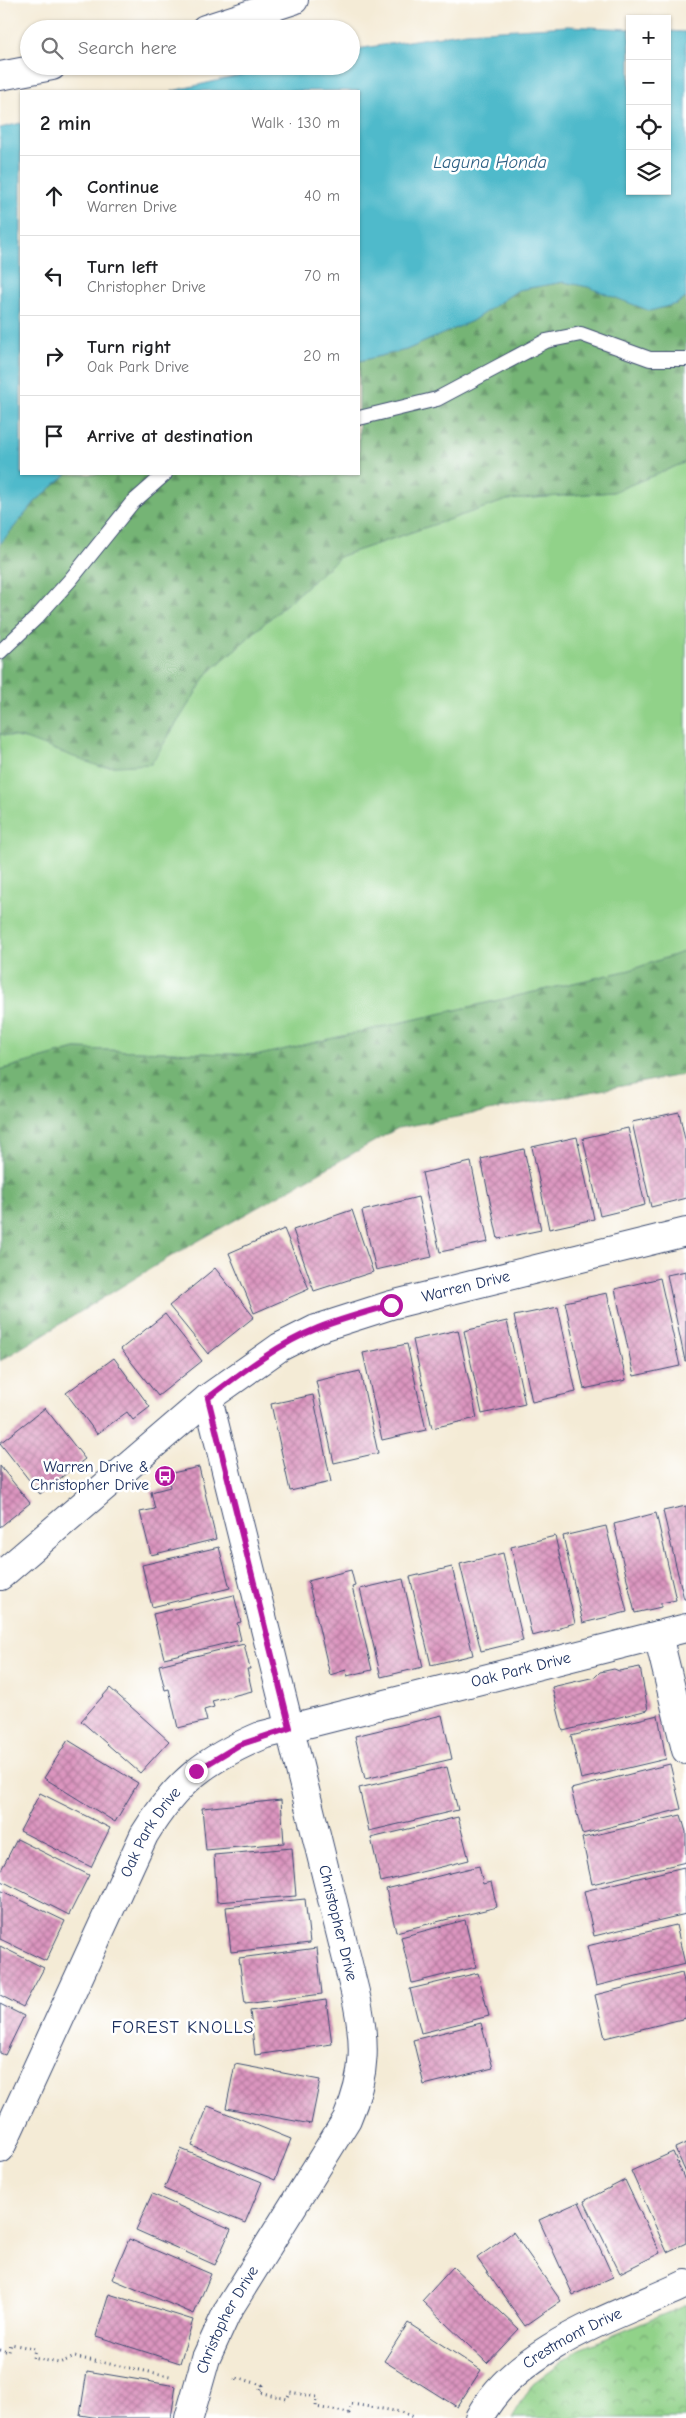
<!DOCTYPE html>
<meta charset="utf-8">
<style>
body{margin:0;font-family:"Comic Neue",sans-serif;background:#f6f6f6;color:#202124}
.controls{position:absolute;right:15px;top:15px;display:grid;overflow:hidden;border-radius:0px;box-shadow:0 1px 4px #0004}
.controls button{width:45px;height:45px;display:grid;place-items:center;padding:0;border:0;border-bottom:1px solid #e0e0e0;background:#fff;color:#202124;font:25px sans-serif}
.stop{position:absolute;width:15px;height:15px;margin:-11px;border:4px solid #b5179e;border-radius:50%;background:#fff}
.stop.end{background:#b5179e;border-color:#fff;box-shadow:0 1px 5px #0008}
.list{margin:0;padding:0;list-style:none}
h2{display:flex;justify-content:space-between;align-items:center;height:65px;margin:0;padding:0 20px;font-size:21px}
h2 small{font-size:16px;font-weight:400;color:#757577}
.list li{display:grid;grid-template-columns:32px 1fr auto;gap:15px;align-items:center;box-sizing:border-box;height:80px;padding:0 20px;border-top:1px solid #e0e0e0}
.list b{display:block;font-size:19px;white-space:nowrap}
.list p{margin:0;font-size:16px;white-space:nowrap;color:#757577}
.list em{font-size:16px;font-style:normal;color:#757577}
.icon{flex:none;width:28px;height:28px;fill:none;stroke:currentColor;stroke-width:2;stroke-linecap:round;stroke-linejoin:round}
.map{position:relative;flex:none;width:686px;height:2418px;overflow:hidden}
.search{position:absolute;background:#fff;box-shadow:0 1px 4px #0004;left:20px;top:20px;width:340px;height:55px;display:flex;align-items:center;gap:12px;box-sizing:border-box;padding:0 18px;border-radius:28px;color:#757577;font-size:19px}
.panel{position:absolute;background:#fff;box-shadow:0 1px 4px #0004;left:20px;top:90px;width:340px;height:385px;border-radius:0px}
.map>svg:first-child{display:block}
.grass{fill:#91d289;stroke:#568074}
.forest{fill:url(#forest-firs);stroke:#48726a}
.park{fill:url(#park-crowns);stroke:#568074}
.water{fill:#4fbacb;stroke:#357494}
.building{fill:url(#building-cross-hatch)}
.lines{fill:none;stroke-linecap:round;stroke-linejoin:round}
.service-casing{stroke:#3c4b70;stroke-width:16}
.minor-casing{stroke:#3c4b70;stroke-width:30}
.secondary-casing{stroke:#3c4b70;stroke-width:30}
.path{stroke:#3c4b70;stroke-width:3;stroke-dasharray:1 4;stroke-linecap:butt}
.service{stroke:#fff;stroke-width:14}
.minor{stroke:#fff;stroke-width:28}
.secondary{stroke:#fff;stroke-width:28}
.route{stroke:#b5179e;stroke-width:6}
.labels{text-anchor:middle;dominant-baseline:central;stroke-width:5;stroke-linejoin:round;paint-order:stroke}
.street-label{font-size:16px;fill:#1b2f5e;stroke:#fff}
.poi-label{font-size:16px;fill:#1b2f5e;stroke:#fff;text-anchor:end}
.water-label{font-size:18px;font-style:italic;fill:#2d6084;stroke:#fff}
.neighbourhood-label{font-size:18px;letter-spacing:1px;fill:#1b2f5e;stroke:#fff}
</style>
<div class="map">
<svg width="686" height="2418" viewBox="0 0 686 2418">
<defs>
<pattern id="forest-firs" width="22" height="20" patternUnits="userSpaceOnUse" patternTransform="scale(1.25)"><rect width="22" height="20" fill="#74b475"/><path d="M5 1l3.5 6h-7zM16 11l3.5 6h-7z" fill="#5e9363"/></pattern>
<pattern id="park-crowns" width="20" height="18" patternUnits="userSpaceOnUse" patternTransform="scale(1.25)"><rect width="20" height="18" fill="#91d289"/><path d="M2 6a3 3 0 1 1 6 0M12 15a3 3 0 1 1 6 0" fill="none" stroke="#76ab73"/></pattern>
<pattern id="building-cross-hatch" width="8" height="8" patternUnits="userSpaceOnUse" patternTransform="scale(1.25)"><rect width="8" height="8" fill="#dc95bf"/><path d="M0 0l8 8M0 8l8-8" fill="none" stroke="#b27a9e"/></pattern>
</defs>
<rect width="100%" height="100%" fill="#fff"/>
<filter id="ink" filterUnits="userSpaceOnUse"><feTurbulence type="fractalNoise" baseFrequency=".02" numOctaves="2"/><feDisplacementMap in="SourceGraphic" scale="10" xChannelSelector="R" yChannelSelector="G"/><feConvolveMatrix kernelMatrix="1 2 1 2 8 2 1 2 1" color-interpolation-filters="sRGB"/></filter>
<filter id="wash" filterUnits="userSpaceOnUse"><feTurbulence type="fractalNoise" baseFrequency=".0096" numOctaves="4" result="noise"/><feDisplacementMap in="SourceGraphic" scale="20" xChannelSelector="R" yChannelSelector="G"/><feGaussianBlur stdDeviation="1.12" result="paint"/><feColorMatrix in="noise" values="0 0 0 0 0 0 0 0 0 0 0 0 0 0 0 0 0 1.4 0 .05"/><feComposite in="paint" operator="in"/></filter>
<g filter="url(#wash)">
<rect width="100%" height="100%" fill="#f4ebd6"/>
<path class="grass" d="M686,462V951L630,970L260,1055L75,1049L0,1070V734L151,764L208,673L341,556L507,500L613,492Z"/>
<path class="forest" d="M564,282L676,304L686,298V462L613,492L507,500L341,556L208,673L151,764L101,767L23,738L0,734V544L35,502L67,474H359V361L406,350L472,321L518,290Z
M686,951V1074L398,1128L168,1258L0,1361V1070L75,1049L260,1055L630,970Z"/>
<path class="park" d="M686,2305V2418H512L533,2383L578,2350Z"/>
<path class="water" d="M568,26L630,29V191H667V31L686,32V298L676,304L650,311L588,287L564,282L518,290L472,321L406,350L359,361V91H172L281,66H351V50L357,49L466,32Z
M21,123V474H67L35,502L0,544V128Z"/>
<g id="blocks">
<path class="building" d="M679,1112L686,1144V1198L651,1207L632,1122Z
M628,1128L645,1205L600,1216L583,1138Z
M577,1137L594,1219L549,1229L532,1147Z
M524,1149L541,1230L498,1239L481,1159Z
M471,1162L488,1242L440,1252L422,1173Z
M418,1197L432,1257L376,1270L362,1211Z
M352,1210L373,1272L314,1291L293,1230Z
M284,1229L309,1289L254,1313L229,1253Z
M215,1268L254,1317L208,1354L169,1306Z
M686,1271V1361H685L667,1275Z
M660,1278L680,1366L634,1376L615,1289Z
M607,1293L626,1380L584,1389L565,1302Z
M558,1307L576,1392L532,1402L514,1316Z
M165,1314L202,1361L158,1396L121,1349Z
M507,1321L525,1404L482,1414L464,1331Z
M458,1330L477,1418L432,1428L413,1340Z
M407,1344L426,1430L382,1440L363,1353Z
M114,1358L150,1407L133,1420L127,1412L97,1434L66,1393Z
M360,1371L378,1453L334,1463L316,1381Z
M313,1395L331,1482L290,1491L271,1404Z
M45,1408L85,1459L40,1494L0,1443Z
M0,1466L30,1503L0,1527Z
M199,1467L216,1539L151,1555L140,1512L155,1509L151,1492L170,1487L168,1474Z
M686,1506V1599H684L663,1511Z
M656,1513L676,1600L661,1603V1607L635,1613L614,1524Z
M606,1526L627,1612L583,1623L563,1536Z
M555,1536L575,1623L560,1627V1629L532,1636L511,1547Z
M219,1547L230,1588L152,1607L142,1565Z
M503,1553L523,1641L481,1651L460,1564Z
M452,1567L473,1655L431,1665L410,1577Z
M351,1570L355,1586L352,1587L372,1670L347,1676L346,1670L330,1675L308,1581Z
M403,1579L423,1667L381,1677L360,1589Z
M234,1595L241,1622L237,1623L241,1640L164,1658L153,1614Z
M244,1644L250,1669H247L252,1691L212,1701L214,1707L204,1710L207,1721L178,1728L169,1689L165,1690L159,1665Z
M640,1667L648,1710L563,1731L552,1687L595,1677L600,1672L614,1669L619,1671Z
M110,1688L169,1741L140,1773L81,1721Z
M442,1715L452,1759L365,1779L355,1736Z
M658,1715L666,1759L581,1779L571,1736Z
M68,1740L138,1783L115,1822L44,1778Z
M670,1764L681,1809L582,1834L571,1789Z
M447,1767L458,1810L369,1831L359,1788Z
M40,1793L110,1828L91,1867L20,1831Z
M281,1800L284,1843L206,1850L202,1808Z
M681,1815L686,1832V1862L592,1884L582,1838Z
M458,1817L469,1860L381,1882L371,1838Z
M17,1839L89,1875L69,1915L0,1880V1872Z
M292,1848L296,1896L217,1902L214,1855Z
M479,1866L483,1884L491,1882L497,1907L396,1932L386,1889Z
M684,1867L686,1914L594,1936L584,1891Z
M0,1890L65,1921L46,1961L0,1939Z
M305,1899L310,1943L231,1952L226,1907Z
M465,1920L476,1967L412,1983L401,1937Z
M676,1925L685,1964L596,1986L587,1946Z
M0,1946L44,1968L23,2007L0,1995Z
M317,1948L322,1994L245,2004L239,1958Z
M478,1973L489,2016L421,2033L410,1989Z
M682,1973L686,1990V2018L605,2038L595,1995Z
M326,2000L332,2044L255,2055L250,2011Z
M0,2004L24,2016L5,2055L0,2053Z
M481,2023L493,2068L424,2085L413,2040Z
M235,2064L320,2080L311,2124L226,2108Z
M208,2106L291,2139L275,2180L192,2146Z
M686,2143V2173L675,2148Z
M181,2149L262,2182L245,2223L164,2189Z
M673,2152L686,2183V2243L667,2252L631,2171Z
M625,2180L660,2253L620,2273L584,2201Z
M152,2194L231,2229L215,2265L136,2230Z
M579,2202L613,2277L573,2295L539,2220Z
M513,2232L561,2301L525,2326L477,2258Z
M129,2239L211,2274L194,2314L112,2279Z
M453,2267L519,2329L487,2363L422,2301Z
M109,2294L193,2320L180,2363L96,2336Z
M408,2323L481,2370L457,2407L384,2361Z
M87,2371L176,2386L171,2418H99L80,2415Z"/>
</g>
</g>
<g filter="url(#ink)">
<use href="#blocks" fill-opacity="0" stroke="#3c4b70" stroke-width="1"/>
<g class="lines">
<g class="service-casing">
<path id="service" d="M359,418L437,399L546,341L581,334L650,359H686
M0,652L36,618L71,579L132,503L165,474"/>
</g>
<g class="minor-casing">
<g id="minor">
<path id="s1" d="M0,1576L208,1398L280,1347L316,1329L391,1305L686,1232"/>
<path d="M658,1635L686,1750"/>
<path id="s2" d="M0,2149L144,1835C177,1781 206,1759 263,1735L686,1628"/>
<path id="s3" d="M189,2418L206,2358L228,2310L347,2119C367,2073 366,2040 355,1992L208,1398"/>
<path id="s4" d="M479,2418C516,2347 617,2316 686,2284"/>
</g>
</g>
<g class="secondary-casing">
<path id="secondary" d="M205,29L294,0
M0,76L52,66"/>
</g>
<path class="path" d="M0,2350L9,2352L11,2344L35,2349L33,2358L59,2363L75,2357L170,2376
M235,2380L236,2377L262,2385L259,2392L287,2399L290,2392L317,2397L316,2407L349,2413L352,2404L401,2412L415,2418"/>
<use href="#service" class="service"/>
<use href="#minor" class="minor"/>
<use href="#secondary" class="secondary"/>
</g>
</g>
<g class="lines" filter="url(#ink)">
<path class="route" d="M196,1771L239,1745L290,1728L208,1398C242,1372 278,1344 318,1328C342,1319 366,1312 391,1305"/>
</g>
<defs>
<g id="bus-disc" transform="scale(1.125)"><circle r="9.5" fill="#b5179e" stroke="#fff"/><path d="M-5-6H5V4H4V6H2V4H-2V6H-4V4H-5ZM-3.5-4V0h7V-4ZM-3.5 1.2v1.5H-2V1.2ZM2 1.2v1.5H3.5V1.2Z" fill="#fff"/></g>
</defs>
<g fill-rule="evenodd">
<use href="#bus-disc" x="165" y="1476"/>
</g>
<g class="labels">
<g class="street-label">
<text stroke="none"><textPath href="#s1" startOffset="558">Warren Drive</textPath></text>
<text stroke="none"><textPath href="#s2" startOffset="770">Oak Park Drive</textPath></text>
<text stroke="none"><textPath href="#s2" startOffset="351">Oak Park Drive</textPath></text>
<text transform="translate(338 1923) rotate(76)">Christopher Drive</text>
<text stroke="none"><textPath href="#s3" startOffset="106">Christopher Drive</textPath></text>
<text stroke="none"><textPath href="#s4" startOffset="125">Crestmont Drive</textPath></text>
</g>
<g class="poi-label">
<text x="149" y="1467">Warren Drive &amp;<tspan x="149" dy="18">Christopher Drive</tspan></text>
</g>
<g class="water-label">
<text x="490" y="162">Laguna Honda</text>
</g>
<g class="neighbourhood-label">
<text x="183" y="2027">FOREST KNOLLS</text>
</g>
</g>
</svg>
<div class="controls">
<button>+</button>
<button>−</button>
<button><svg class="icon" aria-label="locate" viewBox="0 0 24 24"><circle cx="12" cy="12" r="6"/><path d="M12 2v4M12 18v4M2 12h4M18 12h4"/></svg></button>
<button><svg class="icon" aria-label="layers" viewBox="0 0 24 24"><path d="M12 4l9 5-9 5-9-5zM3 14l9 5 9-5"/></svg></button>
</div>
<div class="stop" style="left:391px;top:1305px"></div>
<div class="stop end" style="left:196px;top:1771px"></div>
<div class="search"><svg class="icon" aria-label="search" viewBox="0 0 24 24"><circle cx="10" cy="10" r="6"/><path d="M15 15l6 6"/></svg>Search here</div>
<section class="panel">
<h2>2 min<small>Walk · 130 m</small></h2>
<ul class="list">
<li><svg class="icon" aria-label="ahead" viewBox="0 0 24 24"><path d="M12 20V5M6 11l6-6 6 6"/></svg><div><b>Continue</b><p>Warren Drive</p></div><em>40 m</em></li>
<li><svg class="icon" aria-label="left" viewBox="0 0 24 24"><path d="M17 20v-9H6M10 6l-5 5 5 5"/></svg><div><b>Turn left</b><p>Christopher Drive</p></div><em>70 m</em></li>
<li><svg class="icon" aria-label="right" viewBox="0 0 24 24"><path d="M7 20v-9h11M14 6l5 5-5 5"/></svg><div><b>Turn right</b><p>Oak Park Drive</p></div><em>20 m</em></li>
<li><svg class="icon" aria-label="arrive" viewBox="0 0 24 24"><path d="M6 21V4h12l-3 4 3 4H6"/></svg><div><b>Arrive at destination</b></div></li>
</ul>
</section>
</div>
